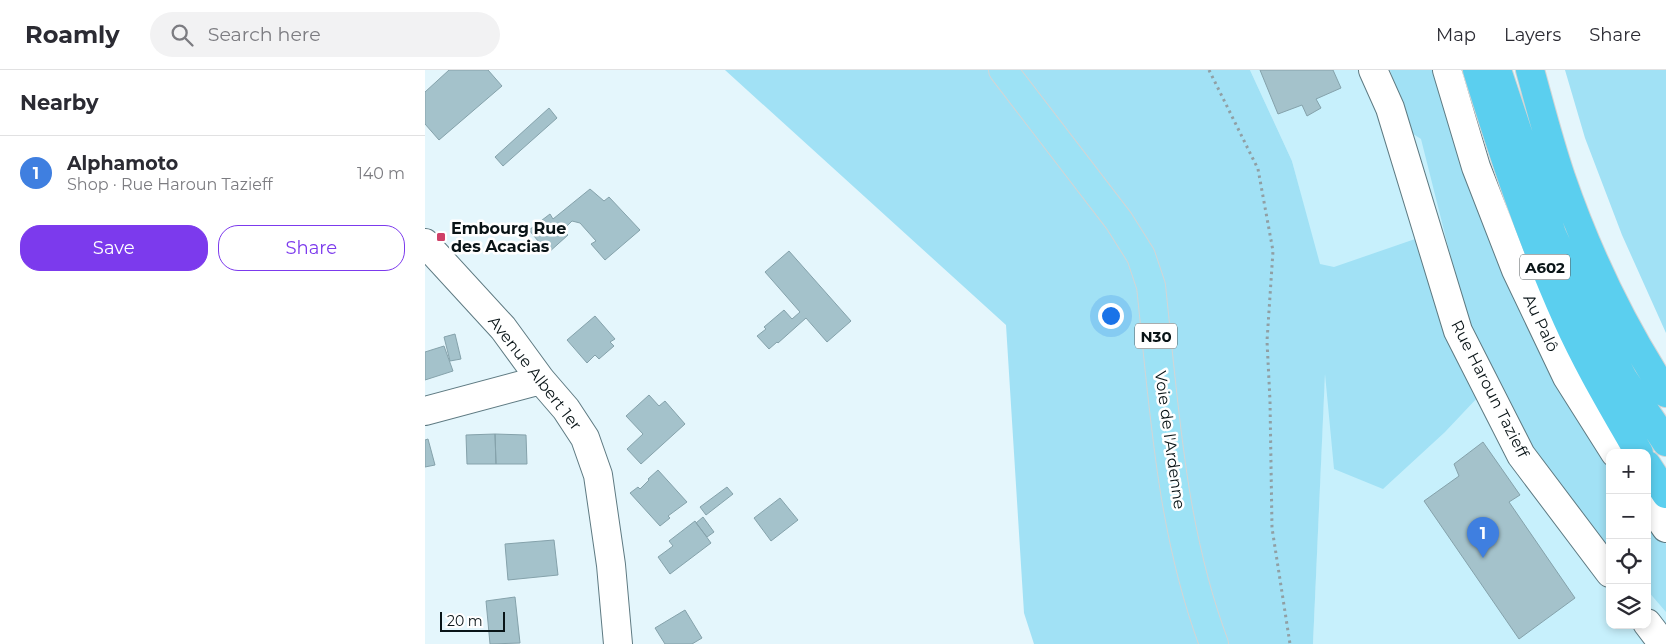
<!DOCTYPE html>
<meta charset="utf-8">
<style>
body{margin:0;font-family:Montserrat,sans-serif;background:#f2f2f3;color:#2b2b33}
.controls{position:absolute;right:15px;bottom:15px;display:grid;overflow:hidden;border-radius:10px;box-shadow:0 2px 8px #0003}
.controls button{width:45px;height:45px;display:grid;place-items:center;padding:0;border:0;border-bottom:1px solid #e1e1e2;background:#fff;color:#2b2b33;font:25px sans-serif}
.scale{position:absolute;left:15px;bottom:12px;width:65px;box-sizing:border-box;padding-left:5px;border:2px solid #091417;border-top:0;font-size:14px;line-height:18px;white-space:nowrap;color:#091417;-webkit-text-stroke:4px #fff;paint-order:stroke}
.you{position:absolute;left:685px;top:245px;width:18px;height:18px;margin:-12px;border:4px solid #fff;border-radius:50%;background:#1a73e8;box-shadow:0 0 0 8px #1a73e833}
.badge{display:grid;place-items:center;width:32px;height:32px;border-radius:50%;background:#7c3aed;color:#fff;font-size:16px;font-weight:700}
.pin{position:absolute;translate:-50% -41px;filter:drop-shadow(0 1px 2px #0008)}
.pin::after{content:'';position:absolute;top:26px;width:18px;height:15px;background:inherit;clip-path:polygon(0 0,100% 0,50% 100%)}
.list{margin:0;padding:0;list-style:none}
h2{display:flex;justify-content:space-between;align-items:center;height:65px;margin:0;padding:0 20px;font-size:21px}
h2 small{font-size:16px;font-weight:400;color:#7c7c81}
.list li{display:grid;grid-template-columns:32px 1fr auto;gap:15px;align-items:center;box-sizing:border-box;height:75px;padding:0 20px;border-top:1px solid #e1e1e2}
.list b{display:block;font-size:19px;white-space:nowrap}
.list p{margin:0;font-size:16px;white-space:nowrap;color:#7c7c81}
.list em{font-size:16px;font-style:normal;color:#7c7c81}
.actions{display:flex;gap:10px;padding:15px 20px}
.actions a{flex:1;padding:11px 0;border:1px solid #7c3aed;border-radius:20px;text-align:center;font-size:18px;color:#7c3aed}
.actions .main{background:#7c3aed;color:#fff}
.icon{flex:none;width:28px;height:28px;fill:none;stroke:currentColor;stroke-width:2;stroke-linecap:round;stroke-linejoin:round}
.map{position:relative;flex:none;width:1241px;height:574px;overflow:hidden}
header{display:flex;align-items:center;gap:30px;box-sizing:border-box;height:70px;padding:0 25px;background:#fff;border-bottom:1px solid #e1e1e2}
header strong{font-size:24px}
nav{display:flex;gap:28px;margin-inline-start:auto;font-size:18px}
.search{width:350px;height:45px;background:#f2f2f3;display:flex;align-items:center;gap:12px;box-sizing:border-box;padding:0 18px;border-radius:28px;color:#7c7c81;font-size:19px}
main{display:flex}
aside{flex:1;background:#fff}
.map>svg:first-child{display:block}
.built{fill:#c7f0fc}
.green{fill:#a1e1f5}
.building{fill:#a4c2cb;stroke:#85a2ab}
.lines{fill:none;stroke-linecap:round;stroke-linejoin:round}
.minor-casing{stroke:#5e7a82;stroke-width:30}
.major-casing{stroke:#d3d5d5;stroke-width:30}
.highway-casing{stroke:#d3d5d5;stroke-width:30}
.path{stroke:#909fa4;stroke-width:3;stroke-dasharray:2.5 4;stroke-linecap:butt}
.minor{stroke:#fff;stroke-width:28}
.major{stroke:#9de2f5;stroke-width:28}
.highway{stroke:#5bcfef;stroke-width:28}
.poi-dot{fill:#cf4067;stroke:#fff;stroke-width:2}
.labels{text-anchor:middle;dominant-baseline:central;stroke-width:5;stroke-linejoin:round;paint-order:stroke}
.shield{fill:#fff;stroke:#535a5d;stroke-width:1}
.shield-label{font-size:15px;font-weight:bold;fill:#091417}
.poi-label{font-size:16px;font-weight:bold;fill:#091417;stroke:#fff;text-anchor:start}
.street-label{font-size:16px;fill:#091417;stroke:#fff}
</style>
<header>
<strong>Roamly</strong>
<div class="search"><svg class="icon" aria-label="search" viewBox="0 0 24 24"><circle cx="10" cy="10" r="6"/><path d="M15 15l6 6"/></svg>Search here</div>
<nav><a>Map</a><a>Layers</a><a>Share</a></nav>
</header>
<main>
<aside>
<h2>Nearby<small></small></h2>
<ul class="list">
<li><span class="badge" style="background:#3f7fe0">1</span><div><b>Alphamoto</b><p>Shop · Rue Haroun Tazieff</p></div><em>140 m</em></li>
</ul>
<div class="actions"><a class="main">Save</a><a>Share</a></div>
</aside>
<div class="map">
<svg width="1241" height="574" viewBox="0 0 1241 574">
<rect width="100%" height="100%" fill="#e4f6fc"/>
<path class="built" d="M825,0H986L1185,421V555H1222V472L1241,497V574H888L900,298L894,194L867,91Z"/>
<path class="green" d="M300,0H825L867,91L895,194L909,197L993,168L1054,326L1020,362L958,419L909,399L900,304L888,574H609L599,543L581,255Z
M965,0H1011L1185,394V497L1112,389L1052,270L1039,240L996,69L985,62Z
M1140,0H1241V263L1197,165L1160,68Z
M1222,446L1241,474V542L1222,520Z"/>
<path class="building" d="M24,0H63L77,16L14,70L0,54V22Z
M835,0H908L916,18L891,29L896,38L882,46L877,35L853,44Z
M124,38L132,48L78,96L70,87Z
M165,119L179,131L184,127L215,160L180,190L166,174L171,171L155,153L147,151L138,160L143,165L123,183L104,160L125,144L128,149Z
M364,181L426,251L402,272L381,248L353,273L352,272L344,279L332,266L341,259L339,257L359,240L367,249L375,242L340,202Z
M170,246L190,269L185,272L189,276L174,289L170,285L162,293L142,270Z
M30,264L36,289L25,291L19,267Z
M19,276L28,301L0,310V282Z
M224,325L234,336L240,331L260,354L216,394L202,379L218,364L201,346Z
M70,364L101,365L102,394H71Z
M70,364L71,394H42L41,365Z
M3,369L10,395L0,397V370Z
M1058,372L1095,425L1084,432L1150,528L1094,569L999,431L1034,406L1029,394Z
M233,400L262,432L243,446L245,448L235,456L205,423L213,417L215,419L224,410L223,409Z
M302,417L308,424L281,445L275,437Z
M355,428L373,450L346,471L329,448Z
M278,447L289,462L282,467L271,453Z
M270,451L286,473L245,504L233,487L248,476L244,471Z
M129,470L133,505L83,510L80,474Z
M90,527L95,573L65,574L61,531Z
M260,540L277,568L267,574H240L230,558Z"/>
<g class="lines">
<g class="minor-casing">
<path id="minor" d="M948,0L965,38L1033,261L1096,385L1185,503
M1022,0L1051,97L1091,200L1142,307L1190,383
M0,173L78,258L116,310L141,339L160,368L173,405L186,495L193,574
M0,341L116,310
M1222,430L1241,458
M1222,553L1238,574"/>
</g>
<g class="major-casing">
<path id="major" d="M578,0L694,151L716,186L726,216C739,336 746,460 789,574"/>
</g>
<g class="highway-casing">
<path id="highway" d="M1052,0C1078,84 1106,169 1142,249C1163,296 1189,339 1214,383
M1072,0L1127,164L1162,240L1198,308L1241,372
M1105,0C1115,36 1124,72 1136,107C1162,182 1197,256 1241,323
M1222,395L1241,424"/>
</g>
<path class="path" d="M784,0L833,99L848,181L842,271L845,331L847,458L865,574"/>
<use href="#minor" class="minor"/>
<use href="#major" class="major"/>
<use href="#highway" class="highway"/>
</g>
<rect class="poi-dot" x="11" y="162" width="10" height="10" rx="2.5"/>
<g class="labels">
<g class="shield">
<rect x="1095" y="184.5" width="50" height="25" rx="4"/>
<rect x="710" y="253.5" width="42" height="25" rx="4"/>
</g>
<g class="shield-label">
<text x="1120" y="197">A602</text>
<text x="731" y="266">N30</text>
</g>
<g class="poi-label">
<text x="26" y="158">Embourg Rue<tspan x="26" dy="18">des Acacias</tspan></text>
</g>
<g class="street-label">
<text transform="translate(1116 253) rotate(65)">Au Palô</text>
<text transform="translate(110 303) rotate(52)">Avenue Albert 1er</text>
<text transform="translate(1065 319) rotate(63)">Rue Haroun Tazieff</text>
<text transform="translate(745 370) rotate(82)">Voie de l'Ardenne</text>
</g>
</g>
</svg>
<div class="controls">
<button>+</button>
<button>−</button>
<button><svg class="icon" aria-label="locate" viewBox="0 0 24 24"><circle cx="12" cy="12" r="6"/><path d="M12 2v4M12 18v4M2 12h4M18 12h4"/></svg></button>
<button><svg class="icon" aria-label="layers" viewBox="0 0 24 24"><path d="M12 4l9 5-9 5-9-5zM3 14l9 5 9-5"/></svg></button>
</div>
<div class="scale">20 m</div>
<div class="you"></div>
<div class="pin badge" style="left:1058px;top:488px;background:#3f7fe0">1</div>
</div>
</main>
